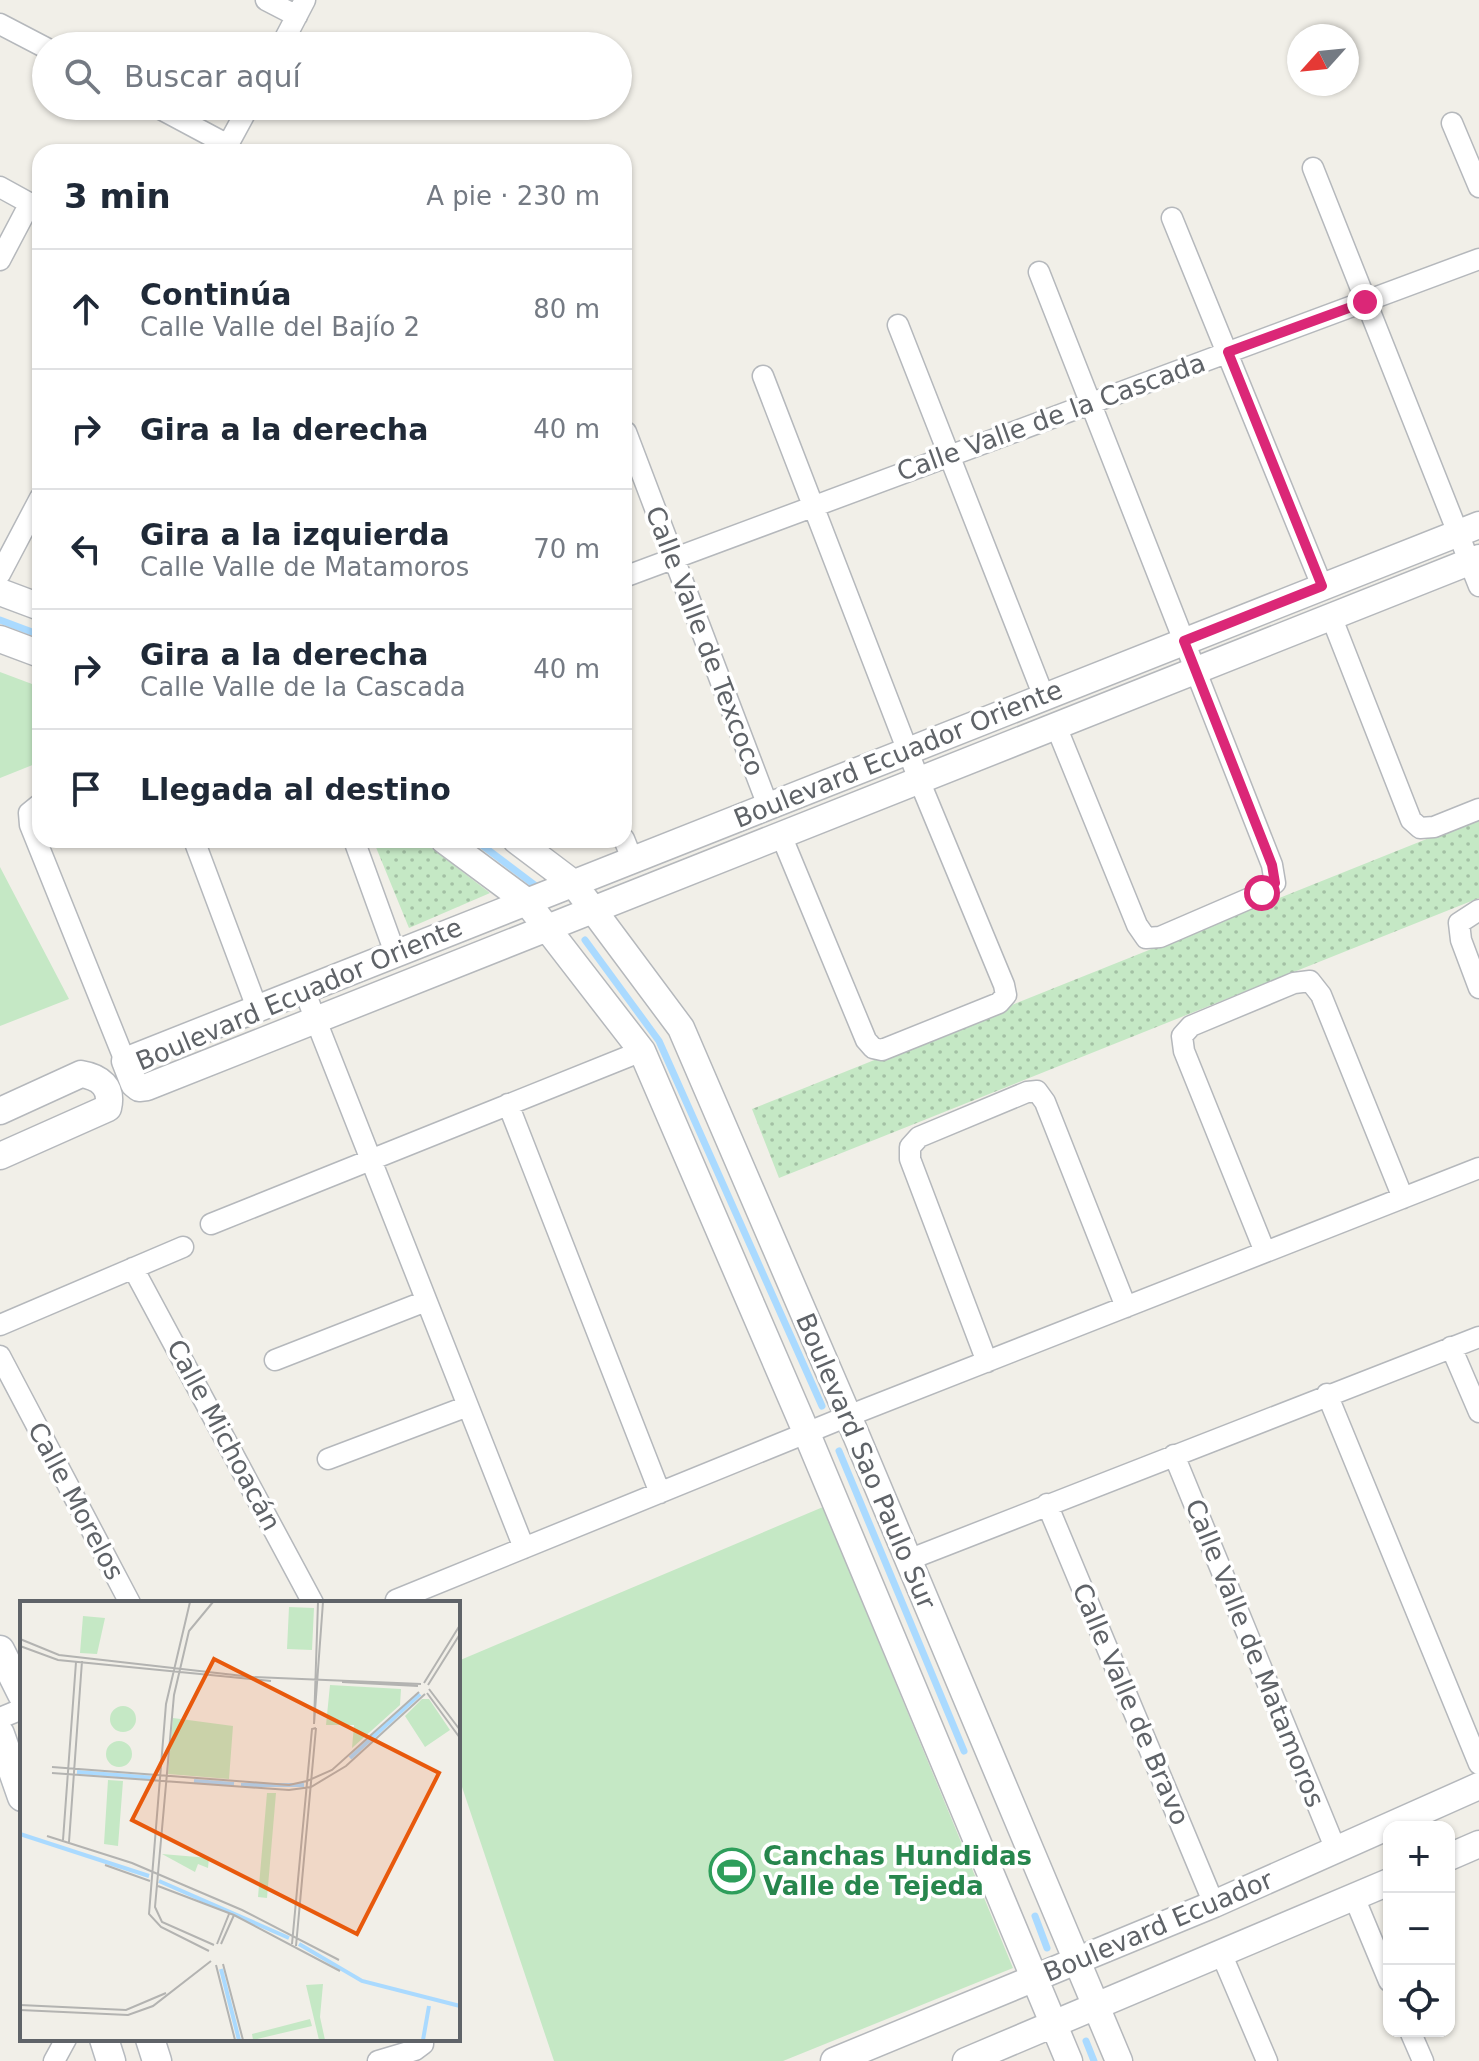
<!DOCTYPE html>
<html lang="es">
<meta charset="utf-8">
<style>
body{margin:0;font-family:"DejaVu Sans",sans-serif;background:#f6f6f7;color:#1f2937}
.controls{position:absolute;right:24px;bottom:24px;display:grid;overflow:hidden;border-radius:16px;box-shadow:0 2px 6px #0004}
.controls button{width:72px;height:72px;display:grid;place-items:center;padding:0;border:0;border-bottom:2px solid #e0e1e3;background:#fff;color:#1f2937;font:40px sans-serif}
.compass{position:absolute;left:1287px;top:24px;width:72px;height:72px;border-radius:50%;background:#fff;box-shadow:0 2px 6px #0004;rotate:243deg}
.stop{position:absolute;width:24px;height:24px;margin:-18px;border:6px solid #db2777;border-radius:50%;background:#fff}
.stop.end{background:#db2777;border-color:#fff;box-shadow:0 2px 8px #0008}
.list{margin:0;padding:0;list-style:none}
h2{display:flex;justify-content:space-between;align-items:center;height:104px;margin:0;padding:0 32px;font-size:34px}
h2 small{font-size:26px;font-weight:400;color:#747a83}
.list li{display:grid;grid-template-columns:52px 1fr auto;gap:24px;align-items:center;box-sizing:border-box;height:120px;padding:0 32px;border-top:2px solid #e0e1e3}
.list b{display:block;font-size:30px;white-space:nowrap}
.list p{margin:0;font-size:26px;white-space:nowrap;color:#747a83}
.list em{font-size:26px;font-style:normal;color:#747a83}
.icon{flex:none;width:44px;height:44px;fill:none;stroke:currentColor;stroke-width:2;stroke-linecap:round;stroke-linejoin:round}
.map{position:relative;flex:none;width:1479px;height:2061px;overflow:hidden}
.search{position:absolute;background:#fff;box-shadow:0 2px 6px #0004;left:32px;top:32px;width:600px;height:88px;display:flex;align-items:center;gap:20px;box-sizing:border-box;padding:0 28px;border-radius:44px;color:#747a83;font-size:30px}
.panel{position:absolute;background:#fff;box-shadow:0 2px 6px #0004;left:32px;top:144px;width:600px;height:704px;border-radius:24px}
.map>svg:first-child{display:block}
.park{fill:url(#park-dots)}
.pitch{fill:#c5e8c5}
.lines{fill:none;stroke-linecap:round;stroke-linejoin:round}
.stream{stroke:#aadaff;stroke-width:7}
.minor-casing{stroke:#b5b8bc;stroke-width:23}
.tertiary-casing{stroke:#b5b8bc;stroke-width:29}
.secondary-casing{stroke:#b6babf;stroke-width:31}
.minor{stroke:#fff;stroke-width:20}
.tertiary{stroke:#fff;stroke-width:26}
.secondary{stroke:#fff;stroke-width:28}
.route{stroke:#db2777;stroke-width:10}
.labels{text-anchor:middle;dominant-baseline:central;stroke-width:7;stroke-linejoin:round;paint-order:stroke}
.street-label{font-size:26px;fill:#5f6368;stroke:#fff}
.leisure-label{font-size:26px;font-weight:bold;fill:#27864d;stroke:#fff;text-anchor:start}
.inset-river{fill:none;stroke:#aadaff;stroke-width:4}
.inset-road{fill:none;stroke:#b3b3b1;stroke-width:2}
.view{fill:#e8590c;fill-opacity:0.15;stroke:#e8590c;stroke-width:4}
.inset-edge{fill:none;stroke:#5f6368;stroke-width:4}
</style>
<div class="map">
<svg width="1479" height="2061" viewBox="0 0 1479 2061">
<defs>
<pattern id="park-dots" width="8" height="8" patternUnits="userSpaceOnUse" patternTransform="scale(2)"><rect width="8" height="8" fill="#c5e8c5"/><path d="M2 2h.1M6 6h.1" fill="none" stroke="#a3c0a4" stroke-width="1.8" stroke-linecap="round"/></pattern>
</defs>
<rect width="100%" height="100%" fill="#f1efe8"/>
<path class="park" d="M1479,818V898L779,1178L752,1109Z
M373,840H421L490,893L409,928Z"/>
<path class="pitch" d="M0,672L40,687V762L0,778Z
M0,867L69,999L0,1026Z
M823,1507L1013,1968L783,2061H554L458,1775V1661Z"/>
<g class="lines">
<path class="stream" d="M0,620L40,635
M475,840L536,886
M585,940L659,1041L822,1406
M839,1451L964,1751
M1035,1916L1047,1948
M1086,2041L1094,2061"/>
<g class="minor-casing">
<path id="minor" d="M266,0L297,16
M0,24L46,48
M281,46L305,0
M155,106L228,145
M1452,123L1479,187
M224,152L249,106
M1313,168L1479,586
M0,187L40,209
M1172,218L1322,586
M0,260L30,203
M1039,272L1272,865L1275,883L1262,893L1160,937L1146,938L1137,925L1056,726
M898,325L1044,697
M763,376L919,780L1004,985L1006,995L999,1003L882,1050L873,1048L866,1040L781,835
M626,432L768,806
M0,574L40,498
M624,577L1479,259
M1331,616L1411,820L1420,828L1434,827L1479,809
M40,804L29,813L30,825L125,1061
M624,839L632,859
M194,840L257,1008
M354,840L395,953
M1479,910L1459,923L1461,940L1479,988
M304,990L524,1548
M508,1104L660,1493
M211,1224L642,1051
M1265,1252L1184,1051L1182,1036L1191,1026L1294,983L1310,981L1321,995L1403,1198
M133,1268L313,1603
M0,1325L183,1247
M1451,1347L1479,1412
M0,1356L130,1603
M275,1360L426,1301
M987,1362L910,1159V1147L919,1137L1027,1092L1037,1091L1045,1102L1126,1307
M1327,1394L1479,1764
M1174,1455L1336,1850
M328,1459L468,1406
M1047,1504L1214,1904
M908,1560L1479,1337
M396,1600L848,1416L1479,1168
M0,1718L22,1709
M1354,1897L1389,1981
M1221,1953L1267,2061
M1410,2031L1423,2061
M54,2061L66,2039
M378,2061L415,2050L423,2044V2039"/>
</g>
<g class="tertiary-casing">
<path id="tertiary" d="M1479,525L125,1061L134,1084L139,1088L147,1087L1479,558
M0,592L40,607
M0,639L40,654
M444,840L526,901L642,1051L807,1434L1069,2061
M516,840L573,883L681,1028L848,1416L1119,2061
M0,1111L81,1074C100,1077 113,1087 108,1108L0,1156
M1449,1857L1479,1844
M834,2061L1214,1904L1479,1786
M966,2061L1389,1882"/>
</g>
<g class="secondary-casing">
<path id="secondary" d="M0,1650L22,1694
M0,1734L22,1797
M104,2039L111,2061
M150,2039L157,2061"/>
</g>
<use href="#minor" class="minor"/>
<use href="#tertiary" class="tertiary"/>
<use href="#secondary" class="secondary"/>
</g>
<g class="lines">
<path class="route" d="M1262,893L1275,883L1272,865L1184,641L1322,586L1228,352L1365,302"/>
</g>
<defs>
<g id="stadium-ring" transform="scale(2.3)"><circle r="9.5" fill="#fff" stroke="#2e9e5b" stroke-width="1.5"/><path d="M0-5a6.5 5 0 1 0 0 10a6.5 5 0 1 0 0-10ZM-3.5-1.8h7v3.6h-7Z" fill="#2e9e5b"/></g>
</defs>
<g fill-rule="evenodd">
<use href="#stadium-ring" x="732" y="1871"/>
</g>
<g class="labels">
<g class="street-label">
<text transform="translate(1051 417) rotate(-20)">Calle Valle de la Cascada</text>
<text transform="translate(705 641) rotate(69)">Calle Valle de Texcoco</text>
<text transform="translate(898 754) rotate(-22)">Boulevard Ecuador Oriente</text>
<text transform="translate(299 994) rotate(-23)">Boulevard Ecuador Oriente</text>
<text transform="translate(224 1435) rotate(62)">Calle Michoacán</text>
<text transform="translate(866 1461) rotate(67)">Boulevard Sao Paulo Sur</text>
<text transform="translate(76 1501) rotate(62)">Calle Morelos</text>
<text transform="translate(1255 1653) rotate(68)">Calle Valle de Matamoros</text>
<text transform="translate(1131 1704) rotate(67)">Calle Valle de Bravo</text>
<text transform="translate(1158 1926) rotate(-23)">Boulevard Ecuador</text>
</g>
<g class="leisure-label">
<text x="763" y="1856">Canchas Hundidas<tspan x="763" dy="30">Valle de Tejeda</tspan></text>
</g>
</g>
<g transform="translate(20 1601)">
<rect width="440" height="440" fill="#f1efe8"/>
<path d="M63,15L85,17L77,53L60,52ZM402,98H409L430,129L405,146L385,115ZM90 118a13 13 0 1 1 26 0a13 13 0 1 1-26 0ZM86 153a13 13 0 1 1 26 0a13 13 0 1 1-26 0ZM88,179L103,180L98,245L84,243ZM247,192H256L247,297L238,296ZM142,253L189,257L188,267L178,263L175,271ZM303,383L300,416L305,439H299L286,384ZM290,418L292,425L233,439L232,433Z" fill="#c5e8c5"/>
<path d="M269,6L294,7L292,49L267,48ZM310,84L381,88L380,104L332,147L334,124H306ZM153,117L213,125L209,178L148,173Z" fill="#c5e8c5"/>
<path class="inset-river" d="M330,157L400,93M57,171L136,177M174,180L214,183M221,184H284M0,233L129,275M139,280L269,337M279,343L342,380L440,405M201,368L219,439M403,439L409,405"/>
<path class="inset-road" d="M170,1L146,103L129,313L141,326L189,350M193,1L169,30L154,94L135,306L142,321L194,344M0,38L39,54L232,76L401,83M0,45L38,59L251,80M322,81L398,85M404,82L440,24M408,84L440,33M409,88L440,129M407,92L440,137M294,123L303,1M294,123L298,1M32,166L269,184L287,180L312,169L399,91M32,172L269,189L291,186L326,165L405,93M27,235L112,262L222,309L319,359M43,239L56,61M49,241L62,60M85,264L130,280M138,285L214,314L320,370M197,343L209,313M201,343L214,314M272,343L292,128L296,127M276,345L296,127M203,363L223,439M196,364L215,439M0,404L106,409L146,392M0,409L108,414L133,405L191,360"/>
<path class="view" d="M194,58L419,172L337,333L112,219Z"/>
<rect width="440" height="440" class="inset-edge"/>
</g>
</svg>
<div class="controls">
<button>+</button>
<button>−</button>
<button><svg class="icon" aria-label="locate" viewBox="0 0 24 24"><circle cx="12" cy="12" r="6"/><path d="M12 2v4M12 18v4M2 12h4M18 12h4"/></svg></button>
</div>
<svg class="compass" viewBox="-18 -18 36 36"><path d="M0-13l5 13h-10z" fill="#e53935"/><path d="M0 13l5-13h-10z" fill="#747a83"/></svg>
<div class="stop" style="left:1262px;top:893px"></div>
<div class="stop end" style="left:1365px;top:302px"></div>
<div class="search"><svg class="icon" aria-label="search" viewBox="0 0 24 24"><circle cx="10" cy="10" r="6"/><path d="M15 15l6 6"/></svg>Buscar aquí</div>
<section class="panel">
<h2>3 min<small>A pie · 230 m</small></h2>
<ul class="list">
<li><svg class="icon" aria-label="ahead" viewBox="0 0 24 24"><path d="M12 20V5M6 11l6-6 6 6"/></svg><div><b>Continúa</b><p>Calle Valle del Bajío 2</p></div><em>80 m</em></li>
<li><svg class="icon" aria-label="right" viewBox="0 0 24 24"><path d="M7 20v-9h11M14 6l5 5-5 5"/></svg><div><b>Gira a la derecha</b></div><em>40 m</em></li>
<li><svg class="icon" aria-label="left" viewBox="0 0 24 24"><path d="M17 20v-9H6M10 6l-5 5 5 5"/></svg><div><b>Gira a la izquierda</b><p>Calle Valle de Matamoros</p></div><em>70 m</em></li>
<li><svg class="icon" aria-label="right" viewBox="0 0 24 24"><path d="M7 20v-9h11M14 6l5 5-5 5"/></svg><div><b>Gira a la derecha</b><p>Calle Valle de la Cascada</p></div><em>40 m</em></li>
<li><svg class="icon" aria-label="arrive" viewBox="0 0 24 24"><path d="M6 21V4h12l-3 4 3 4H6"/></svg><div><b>Llegada al destino</b></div></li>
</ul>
</section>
</div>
